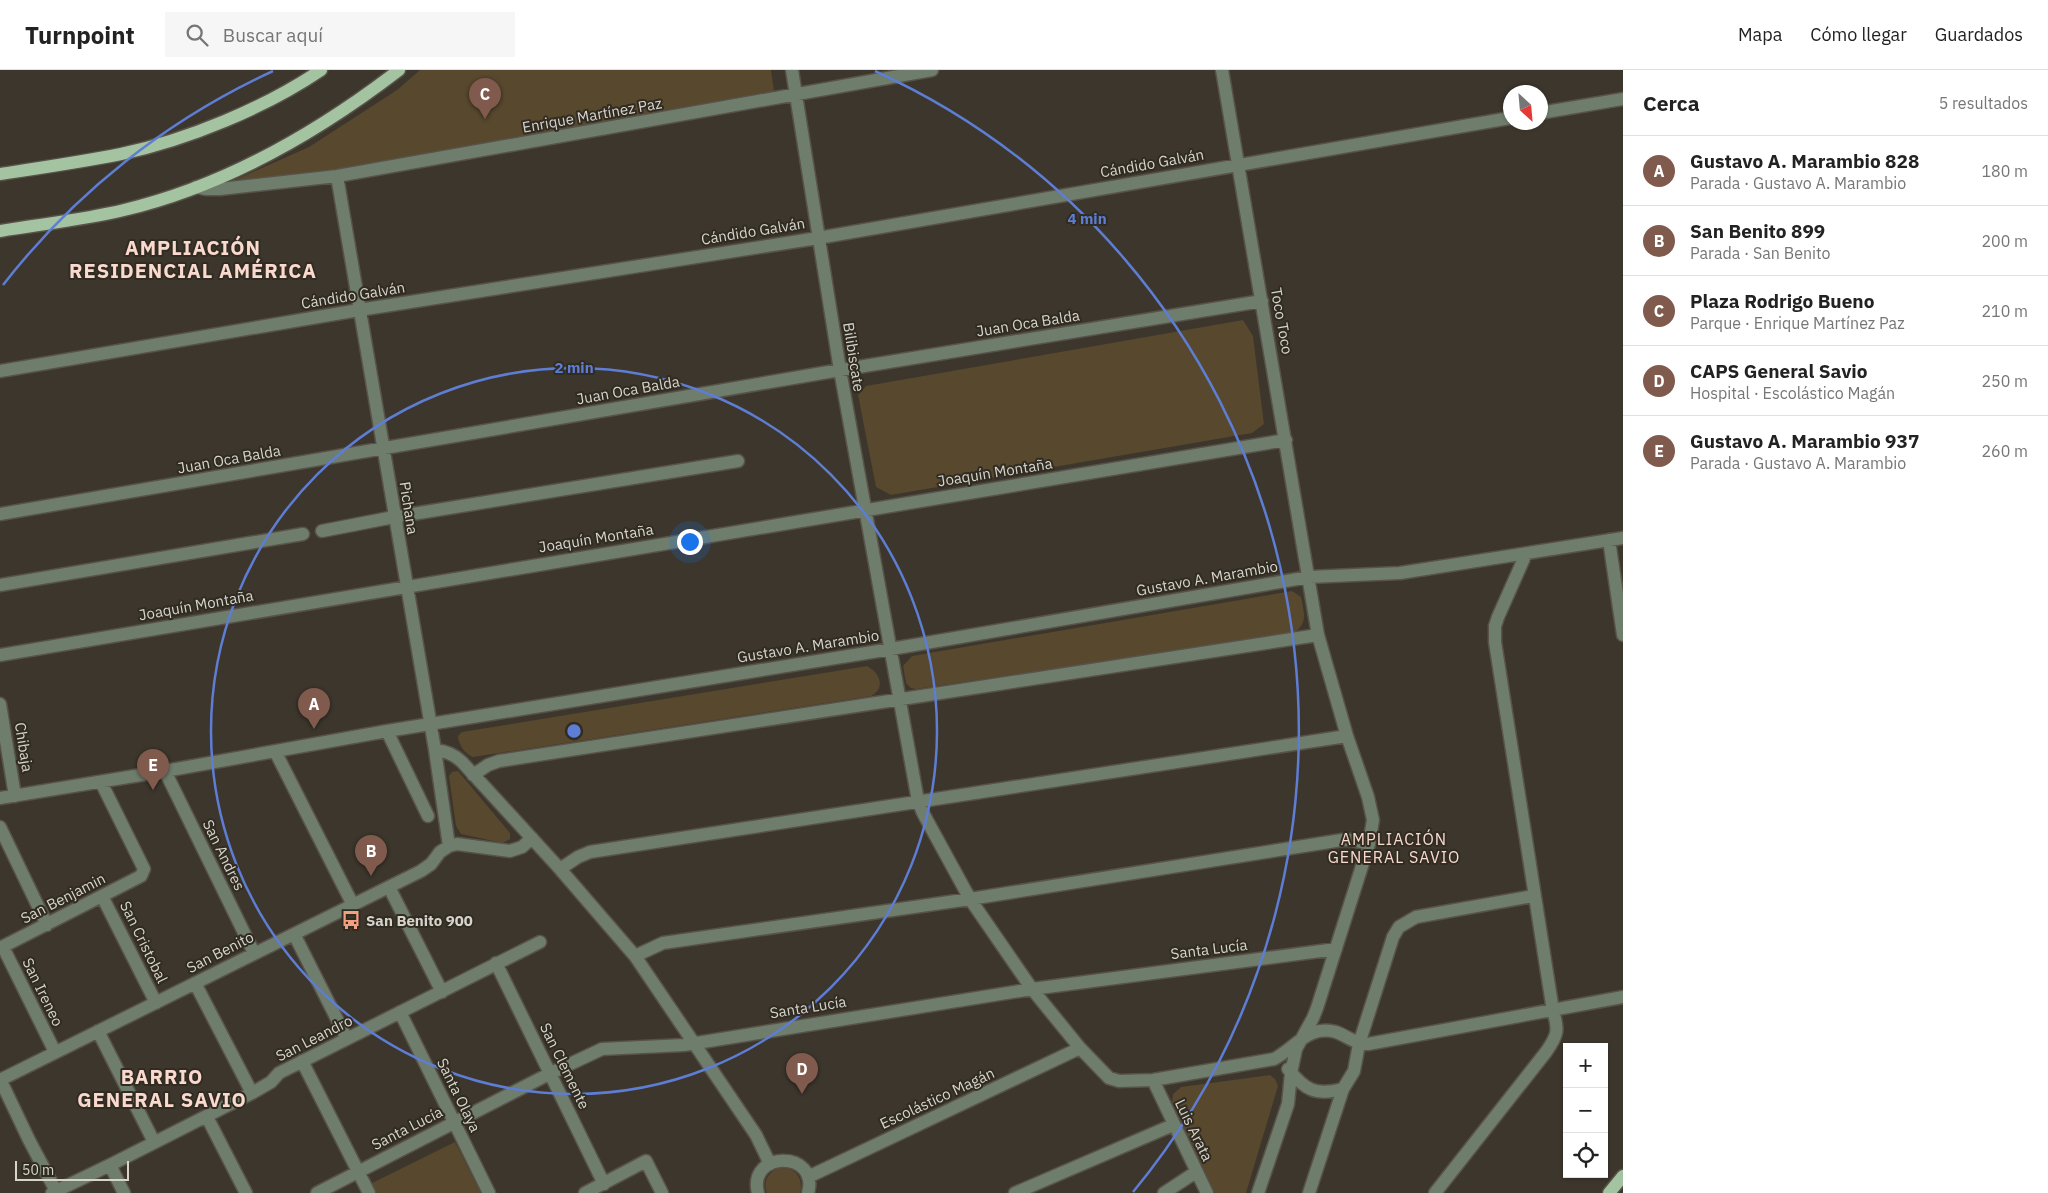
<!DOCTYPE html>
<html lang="es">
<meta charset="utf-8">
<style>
body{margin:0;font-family:"IBM Plex Sans",sans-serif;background:#f6f6f6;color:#222}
.controls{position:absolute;right:15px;bottom:15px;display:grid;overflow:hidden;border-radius:0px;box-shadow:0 1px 4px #0004}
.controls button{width:45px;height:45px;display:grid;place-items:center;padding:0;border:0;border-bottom:1px solid #e0e0e0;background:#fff;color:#222;font:25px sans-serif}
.compass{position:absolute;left:1503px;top:15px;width:45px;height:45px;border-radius:50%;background:#fff;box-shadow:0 1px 4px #0004;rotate:154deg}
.scale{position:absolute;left:15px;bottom:12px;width:114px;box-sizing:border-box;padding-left:5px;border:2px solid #d7d4ce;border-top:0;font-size:14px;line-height:18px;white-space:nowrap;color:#d7d4ce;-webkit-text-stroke:4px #312c22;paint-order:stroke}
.you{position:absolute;left:689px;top:471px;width:18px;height:18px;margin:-12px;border:4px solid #fff;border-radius:50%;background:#1a73e8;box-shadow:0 0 0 8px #1a73e833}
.badge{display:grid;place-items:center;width:32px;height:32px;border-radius:50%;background:#805b4d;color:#fff;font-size:16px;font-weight:700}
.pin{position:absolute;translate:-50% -41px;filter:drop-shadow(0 1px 2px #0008)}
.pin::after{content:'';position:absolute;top:26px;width:18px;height:15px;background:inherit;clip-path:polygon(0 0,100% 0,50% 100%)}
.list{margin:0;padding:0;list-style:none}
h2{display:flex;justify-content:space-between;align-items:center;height:65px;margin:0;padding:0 20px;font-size:21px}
h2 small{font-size:16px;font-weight:400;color:#767676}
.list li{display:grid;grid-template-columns:32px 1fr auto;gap:15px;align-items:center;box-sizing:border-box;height:70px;padding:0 20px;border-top:1px solid #e0e0e0}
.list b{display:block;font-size:19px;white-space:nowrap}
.list p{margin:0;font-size:16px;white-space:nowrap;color:#767676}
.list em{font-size:16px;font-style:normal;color:#767676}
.icon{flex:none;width:28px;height:28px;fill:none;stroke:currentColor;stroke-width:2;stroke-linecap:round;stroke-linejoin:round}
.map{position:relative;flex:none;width:1623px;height:1123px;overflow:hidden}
header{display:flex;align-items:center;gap:30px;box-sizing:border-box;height:70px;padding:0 25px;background:#fff;border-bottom:1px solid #e0e0e0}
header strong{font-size:24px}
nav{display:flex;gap:28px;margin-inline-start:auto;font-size:18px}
.search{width:350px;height:45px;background:#f6f6f6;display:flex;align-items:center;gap:12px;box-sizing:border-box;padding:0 18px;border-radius:0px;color:#767676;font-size:19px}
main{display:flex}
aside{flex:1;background:#fff}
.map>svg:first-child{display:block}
.green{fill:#57482e}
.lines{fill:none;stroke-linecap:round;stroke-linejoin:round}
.minor-casing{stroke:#585249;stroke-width:15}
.major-casing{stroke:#585249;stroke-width:15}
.minor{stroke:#6e7d6c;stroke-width:12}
.major{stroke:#a4c3a0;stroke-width:12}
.ring{fill:none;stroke:#5e7dd4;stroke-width:2.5}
.labels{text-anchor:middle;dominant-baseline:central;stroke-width:4;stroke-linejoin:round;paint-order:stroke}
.street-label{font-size:15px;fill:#d7d4ce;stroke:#312c22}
.poi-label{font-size:15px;font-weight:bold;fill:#d7d4ce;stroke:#312c22;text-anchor:start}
.neighbourhood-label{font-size:16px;letter-spacing:1px;fill:#fad9ce;stroke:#312c22}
.district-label{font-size:20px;font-weight:bold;letter-spacing:1px;fill:#fad9ce;stroke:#312c22}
.centre{fill:#5e7dd4;stroke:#312c22;stroke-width:2.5}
.ring-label{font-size:15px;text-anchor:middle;font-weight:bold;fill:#5e7dd4;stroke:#312c22;stroke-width:4;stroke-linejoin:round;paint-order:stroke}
</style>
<header>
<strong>Turnpoint</strong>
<div class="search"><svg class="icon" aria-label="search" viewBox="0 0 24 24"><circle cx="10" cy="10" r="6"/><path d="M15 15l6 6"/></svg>Buscar aquí</div>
<nav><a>Mapa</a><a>Cómo llegar</a><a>Guardados</a></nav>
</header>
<main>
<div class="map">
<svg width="1623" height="1123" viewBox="0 0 1623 1123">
<rect width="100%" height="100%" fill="#3c362c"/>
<path class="green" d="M420,0H771L774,21L315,103L228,113L309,77L397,20Z
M1243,250L1253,266L1264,354L1252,363L891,425L876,417L858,325L866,316Z
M1292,521L1301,527C1304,542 1308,553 1295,562L916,619L911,618L906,613L903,596L912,586Z
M867,596C880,603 886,618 871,626L473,687C465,684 458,674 458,666L462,662Z
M458,701L510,763V769L503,773L461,764L456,756L449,706L452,702Z
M1270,1005L1275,1009L1278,1016L1246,1123H1215L1172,1032L1173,1024L1181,1017Z
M455,1072L481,1123H377L372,1113Z
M781,1097C796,1098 804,1109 800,1123H767C762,1111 769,1101 781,1097Z"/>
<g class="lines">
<g class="minor-casing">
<path id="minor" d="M792,0L840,300L918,731L923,743L970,829L1032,919L1080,978L1109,1008L1119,1011L1153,1010L1274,989C1295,978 1309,954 1336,962C1347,966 1355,974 1368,974L1623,927
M1222,0L1318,565L1347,666L1368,727L1373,750L1369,774L1317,938L1313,948L1296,979L1291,1003L1288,1034L1258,1123
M1540,43L1623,29
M337,106L435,680L449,776
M196,117L206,119H220L337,106L932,0
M0,301L359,240L818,168L1510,48
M0,444L840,300L1262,231
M322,461L394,447L738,391
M1609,470L1623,565
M0,515L303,464
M0,585L1286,370
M0,634L15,726
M387,661L428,746
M435,680C446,681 454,684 462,692L560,799L635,886L756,1065L770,1094
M275,681L353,835
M165,701L254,883
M473,705L488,695L499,691L1318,565
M0,728L165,701L387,661L891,579L1309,507L1400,503L1623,468
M0,757L47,855
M560,799L578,787L590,782L1347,666
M389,817L442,922
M102,826L156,933
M294,864L347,969
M3,877L55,982
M0,878L141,806L144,799L101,712
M635,886L663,873L970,829L1342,770H1352L1369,774
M496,893L604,1114
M195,913L252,1023
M400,942L489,1123
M98,961L154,1072
M302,991L369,1123
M1288,999C1305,1020 1315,1026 1343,1019
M0,1009L29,1070L56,1121
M0,1010L421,801L431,794L440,782L449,776L457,774L510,781L522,777L532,768
M1153,1010L1207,1123
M207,1047L246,1123
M110,1095L124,1123
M808,1107L1080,978
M52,1123L110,1095L252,1023L271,1012L279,1003L540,872
M317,1123L551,1003L602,979L684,975L1032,919L1336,879
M585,1123L646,1091L662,1123
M758,1123C747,1080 820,1080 808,1123
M1015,1123L1173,1055
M1164,1123L1196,1102
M1309,1123L1343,1019L1354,1001L1359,974L1393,867L1399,857L1416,847L1533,826
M1435,1123L1546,982C1558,965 1559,960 1553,941L1495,572V556L1498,547L1526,484"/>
</g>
<g class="major-casing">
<path id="major" d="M0,104C40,98 81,92 121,84C187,70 265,38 321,0
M0,161C41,154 83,150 124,140C225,116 317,63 399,0
M1609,1123L1623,1106"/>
</g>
<use href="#minor" class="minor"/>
<use href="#major" class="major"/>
</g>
<g class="ring">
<circle cx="574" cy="661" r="363"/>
<path d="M3 215A725 725 0 0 1 273 1M875 1A725 725 0 0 1 1133 1122"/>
</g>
<defs>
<g id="bus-bare" transform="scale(1.5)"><path d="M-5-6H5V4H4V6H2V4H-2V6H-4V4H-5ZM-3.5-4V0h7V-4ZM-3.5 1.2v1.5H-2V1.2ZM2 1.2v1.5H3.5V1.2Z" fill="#f3a082" stroke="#312c22" stroke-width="2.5" paint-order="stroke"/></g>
</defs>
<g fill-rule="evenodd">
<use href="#bus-bare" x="351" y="850"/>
</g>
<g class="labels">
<g class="street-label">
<text transform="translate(592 45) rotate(-10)">Enrique Martínez Paz</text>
<text transform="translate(1152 93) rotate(-10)">Cándido Galván</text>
<text transform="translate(753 161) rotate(-9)">Cándido Galván</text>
<text transform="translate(353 225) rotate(-9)">Cándido Galván</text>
<text transform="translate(1282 251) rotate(80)">Toco Toco</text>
<text transform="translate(1028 253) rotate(-9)">Juan Oca Balda</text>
<text transform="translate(854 287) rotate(81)">Bilibiscate</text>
<text transform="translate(628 320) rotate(-10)">Juan Oca Balda</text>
<text transform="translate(229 389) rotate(-10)">Juan Oca Balda</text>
<text transform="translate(995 402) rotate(-9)">Joaquín Montaña</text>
<text transform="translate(409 438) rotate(81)">Pichana</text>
<text transform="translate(596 468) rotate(-9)">Joaquín Montaña</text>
<text transform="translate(1207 508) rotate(-10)">Gustavo A. Marambio</text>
<text transform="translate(196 535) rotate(-10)">Joaquín Montaña</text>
<text transform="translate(808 576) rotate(-9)">Gustavo A. Marambio</text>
<text transform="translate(24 677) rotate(81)">Chibaja</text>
<text transform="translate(224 785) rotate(64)">San Andres</text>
<text transform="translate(63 828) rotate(-27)">San Benjamin</text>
<text transform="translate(144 872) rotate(64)">San Cristobal</text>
<text transform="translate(1209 879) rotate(-7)">Santa Lucía</text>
<text transform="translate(220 882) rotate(-27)">San Benito</text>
<text transform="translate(43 922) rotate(64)">San Ireneo</text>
<text transform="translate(808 937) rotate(-9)">Santa Lucía</text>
<text transform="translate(314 968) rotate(-27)">San Leandro</text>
<text transform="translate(565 996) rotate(64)">San Clemente</text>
<text transform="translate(459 1025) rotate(64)">Santa Olaya</text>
<text transform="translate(937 1028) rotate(-25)">Escolástico Magán</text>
<text transform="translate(407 1058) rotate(-27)">Santa Lucía</text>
<text transform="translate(1194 1060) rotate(64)">Luis Arata</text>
</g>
<g class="poi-label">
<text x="366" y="850">San Benito 900</text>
</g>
<g class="neighbourhood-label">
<text x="1394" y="769">AMPLIACIÓN<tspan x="1394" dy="18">GENERAL SAVIO</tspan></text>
</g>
<g class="district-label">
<text x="193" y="177">AMPLIACIÓN<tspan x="193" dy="23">RESIDENCIAL AMÉRICA</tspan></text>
<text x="162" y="1006">BARRIO<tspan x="162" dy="23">GENERAL SAVIO</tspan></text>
</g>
</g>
<circle cx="574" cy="661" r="8" class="centre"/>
<g class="ring-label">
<text x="1087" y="154">4 min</text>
<text x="574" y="303">2 min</text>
</g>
</svg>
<div class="controls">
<button>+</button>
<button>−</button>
<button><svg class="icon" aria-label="locate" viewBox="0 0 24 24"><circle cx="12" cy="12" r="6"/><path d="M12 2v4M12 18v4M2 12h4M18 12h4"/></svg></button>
</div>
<svg class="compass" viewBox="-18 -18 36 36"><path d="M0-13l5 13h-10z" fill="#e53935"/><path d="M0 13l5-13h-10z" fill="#767676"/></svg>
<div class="scale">50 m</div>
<div class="you"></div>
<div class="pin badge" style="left:314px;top:659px">A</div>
<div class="pin badge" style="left:371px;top:806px">B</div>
<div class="pin badge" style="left:485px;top:49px">C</div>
<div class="pin badge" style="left:802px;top:1024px">D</div>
<div class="pin badge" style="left:153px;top:720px">E</div>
</div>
<aside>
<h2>Cerca<small>5 resultados</small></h2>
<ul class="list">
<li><span class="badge">A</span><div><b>Gustavo A. Marambio 828</b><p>Parada · Gustavo A. Marambio</p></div><em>180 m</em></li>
<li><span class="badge">B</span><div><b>San Benito 899</b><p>Parada · San Benito</p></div><em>200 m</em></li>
<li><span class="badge">C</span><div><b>Plaza Rodrigo Bueno</b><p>Parque · Enrique Martínez Paz</p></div><em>210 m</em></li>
<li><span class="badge">D</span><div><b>CAPS General Savio</b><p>Hospital · Escolástico Magán</p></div><em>250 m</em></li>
<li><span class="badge">E</span><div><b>Gustavo A. Marambio 937</b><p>Parada · Gustavo A. Marambio</p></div><em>260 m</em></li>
</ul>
</aside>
</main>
